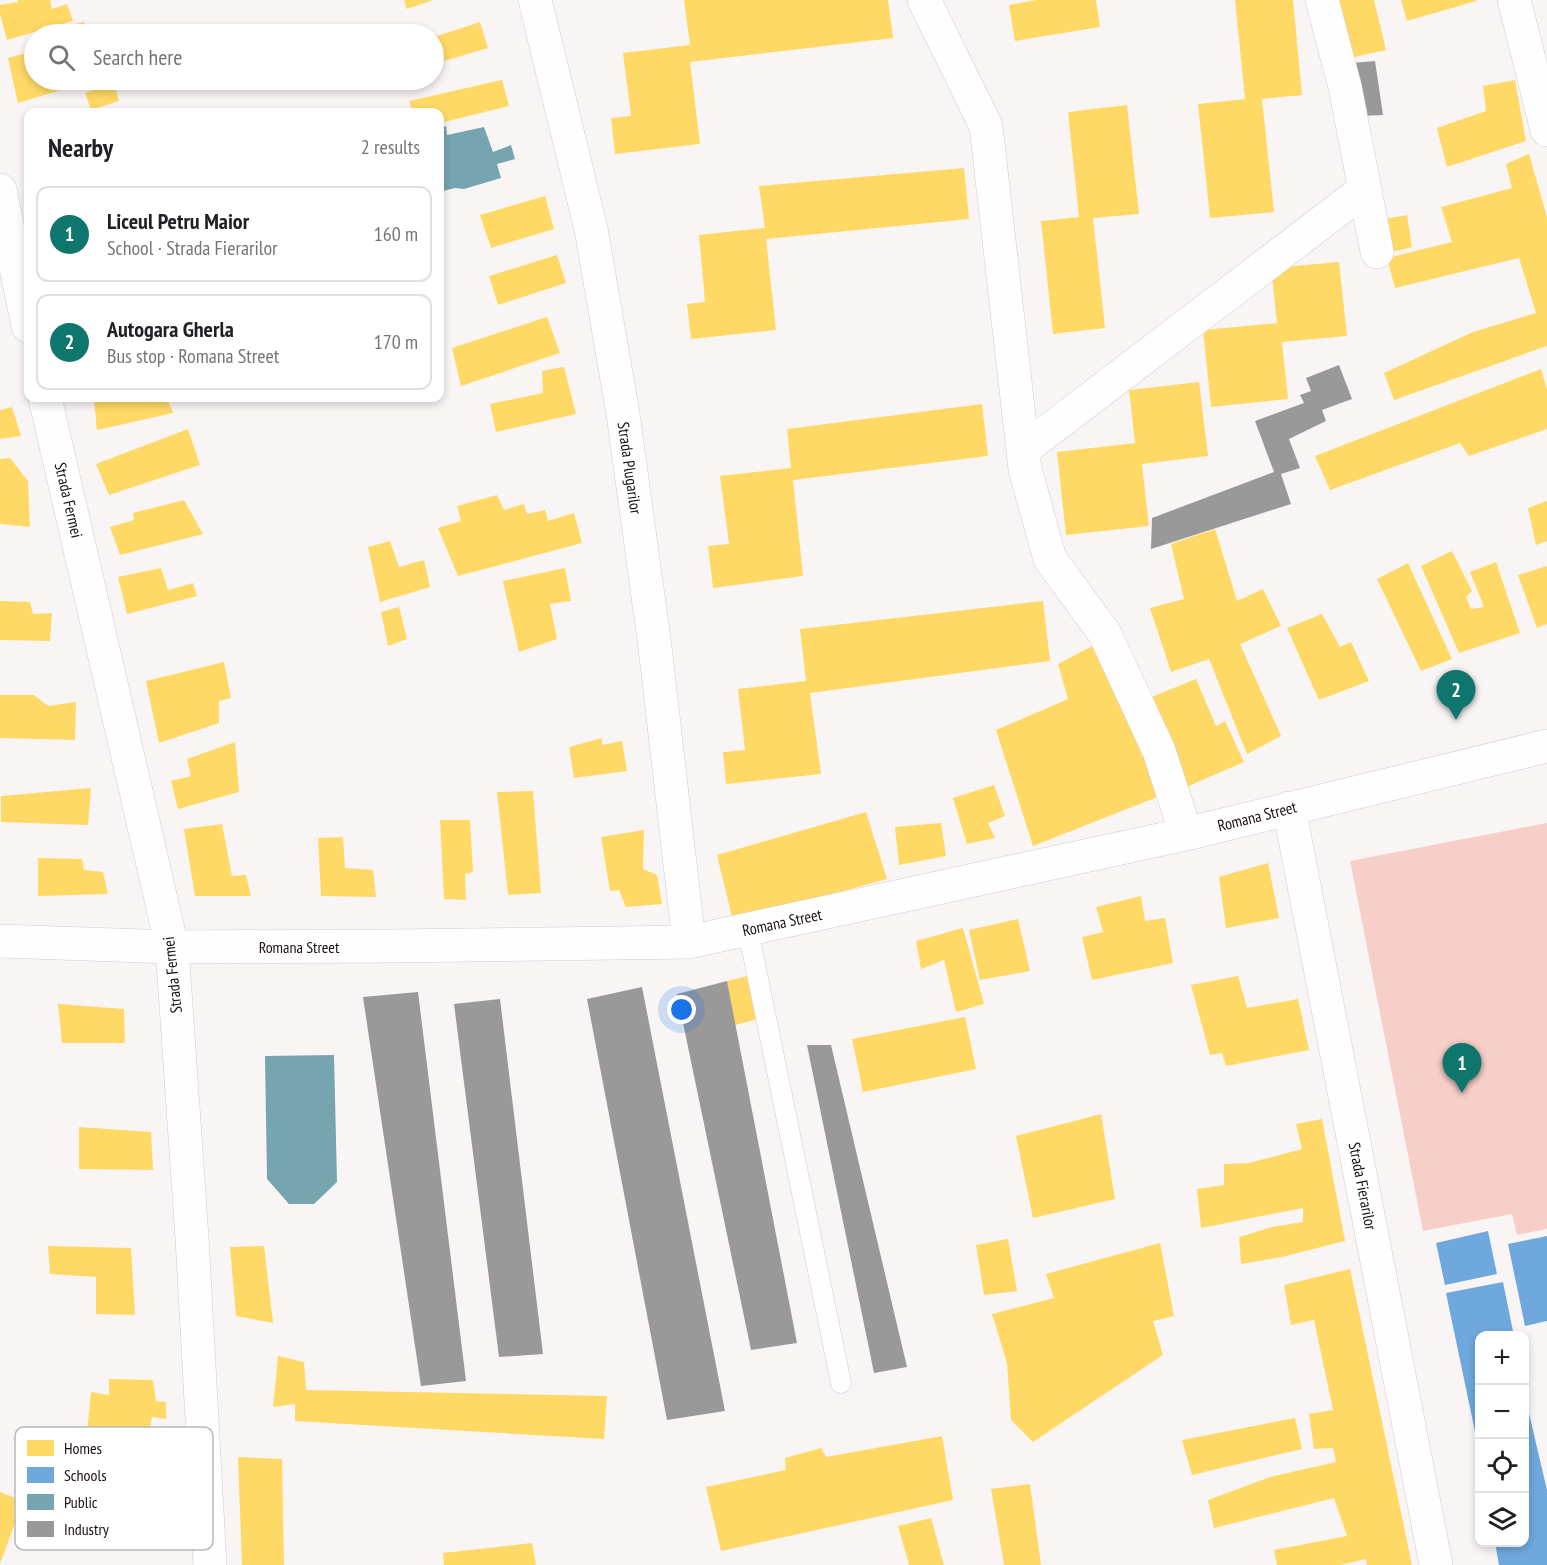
<!DOCTYPE html>
<meta charset="utf-8">
<style>
body{margin:0;font-family:"PT Sans Narrow",sans-serif;background:#f6f6f6;color:#202124}
.controls{position:absolute;right:18px;bottom:18px;display:grid;overflow:hidden;border-radius:12px;box-shadow:0 3px 9px #0003}
.controls button{width:54px;height:54px;display:grid;place-items:center;padding:0;border:0;border-bottom:2px solid #e0e0e0;background:#fff;color:#202124;font:30px sans-serif}
.you{position:absolute;left:682px;top:1010px;width:21px;height:21px;margin:-15px;border:4px solid #fff;border-radius:50%;background:#1a73e8;box-shadow:0 0 0 9px #1a73e833}
.badge{display:grid;place-items:center;width:39px;height:39px;border-radius:50%;background:#0f766e;color:#fff;font-size:20px;font-weight:700}
.pin{position:absolute;translate:-50% -50px;filter:drop-shadow(0 2px 3px #0008)}
.pin::after{content:'';position:absolute;top:32px;width:21px;height:18px;background:inherit;clip-path:polygon(0 0,100% 0,50% 100%)}
.list{margin:0;padding:0;list-style:none}
h2{display:flex;justify-content:space-between;align-items:center;height:78px;margin:0;padding:0 24px;font-size:26px}
h2 small{font-size:20px;font-weight:400;color:#757577}
.list li{display:grid;grid-template-columns:39px 1fr auto;gap:18px;align-items:center;box-sizing:border-box;height:96px;margin:0 12px 12px;padding:0 12px;border:2px solid #e0e0e0;border-radius:12px}
.list b{display:block;font-size:22px;white-space:nowrap}
.list p{margin:0;font-size:20px;white-space:nowrap;color:#757577}
.list em{font-size:20px;font-style:normal;color:#757577}
.icon{flex:none;width:33px;height:33px;fill:none;stroke:currentColor;stroke-width:2;stroke-linecap:round;stroke-linejoin:round}
.map{position:relative;flex:none;width:1547px;height:1565px;overflow:hidden}
.search{position:absolute;background:#fff;box-shadow:0 3px 9px #0003;left:24px;top:24px;width:420px;height:66px;display:flex;align-items:center;gap:15px;box-sizing:border-box;padding:0 21px;border-radius:33px;color:#757577;font-size:22px}
.panel{position:absolute;background:#fff;box-shadow:0 3px 9px #0003;left:24px;top:108px;width:420px;height:294px;border-radius:12px}
.map>svg:first-child{display:block}
.green{fill:#f6cfc8}
.homes{fill:#ffd966}
.schools{fill:#6fa8dc}
.public{fill:#76a5af}
.industry{fill:#999}
.lines{fill:none;stroke-linecap:round;stroke-linejoin:round}
.lane-casing{stroke:#d2cccb;stroke-width:21}
.street-casing{stroke:#d2cccb;stroke-width:34}
.lane{stroke:#fefefe;stroke-width:20}
.street{stroke:#fefefe;stroke-width:33}
.labels{text-anchor:middle;dominant-baseline:central;stroke-width:6;stroke-linejoin:round;paint-order:stroke}
.street-label{font-size:16px;fill:#170f0e;stroke:#fff}
.key{fill:#fff;stroke:#b9b7b7;stroke-width:1.5}
.key-label{font-size:16px;fill:#170f0e}
</style>
<div class="map">
<svg width="1547" height="1565" viewBox="0 0 1547 1565">
<rect width="100%" height="100%" fill="#faf5f5"/>
<path class="green" d="M1547,823V1229L1517,1235L1512,1214L1423,1231L1350,861Z"/>
<path class="homes" d="M18,0H50L52,9L67,4L73,21L7,40L0,14V5L18,2Z
M404,0H433L407,9Z
M684,0H888L893,38L690,62L700,144L615,154L611,118L631,116L623,53L690,45Z
M1036,0H1096L1100,27L1015,41L1009,5Z
M1235,0H1293L1302,95L1262,99L1274,212L1210,218L1198,104L1245,99Z
M1339,0H1374L1386,50L1350,58Z
M1401,0H1476V1L1407,21Z
M84,22L86,34H56L55,29Z
M480,22L488,48L434,64V37Z
M34,51V80H94L18,103L8,58Z
M502,80L509,106L440,123V112H413L409,101Z
M1515,80L1526,141L1447,167L1437,128L1486,111L1483,86Z
M114,82L119,101L91,110L85,93Z
M1127,105L1139,214L1093,218L1105,328L1053,334L1041,221L1079,217L1068,112Z
M1529,154L1547,217V346L1394,400L1384,373L1473,332L1536,313L1519,258L1395,288L1387,258L1452,242L1441,207L1512,188L1506,164Z
M964,168L969,219L766,239L776,330L691,339L687,304L705,302L699,235L765,228L759,186Z
M545,196L554,229L491,248L480,215Z
M1407,215L1412,247L1388,253L1379,220Z
M557,255L566,283L498,305L489,276Z
M1339,262L1347,336L1282,342L1288,399L1211,407L1203,330L1277,323L1271,268Z
M547,317L560,353L461,386L452,348Z
M564,367L576,414L496,432L490,404L543,393L542,371Z
M1541,369L1547,389V429L1469,456L1460,443L1330,490L1315,456Z
M1199,382L1208,456L1142,464L1149,526L1066,535L1057,452L1135,443L1129,390Z
M112,398H143L145,401L156,398H167L173,413L97,430L94,400Z
M982,404L988,456L793,480L803,576L713,588L708,546L729,544L720,476L791,468L787,429Z
M12,407L21,436L0,439V410Z
M188,429L200,465L109,495L96,464Z
M10,458L28,481L30,527L0,524V459Z
M497,495L504,510L524,504L527,514L545,510L548,521L574,513L582,543L458,576L438,528L461,521L457,506Z
M184,500L203,534L120,555L110,527L134,520L133,513Z
M1547,501V541L1536,545L1528,508Z
M1215,529L1237,601L1263,589L1281,626L1240,644L1281,736L1247,754L1209,659L1171,672L1150,608L1184,599L1171,544Z
M390,541L399,567L424,560L430,587L380,602L368,547Z
M1452,551L1472,591L1466,597L1471,609L1484,607L1470,572L1496,562L1520,633L1459,653L1421,566Z
M1408,563L1452,659L1421,671L1377,579Z
M1547,566V624L1537,628L1518,575Z
M161,568L168,590L193,583L197,596L127,614L118,577Z
M565,568L571,601L550,604L557,639L519,652L503,581Z
M0,601L30,602L33,614L52,613L50,641L0,640Z
M1043,601L1050,661L810,693L821,774L726,784L723,752L745,750L738,689L806,681L800,629Z
M399,607L407,639L388,646L381,612Z
M1322,614L1340,647L1351,642L1369,681L1319,700L1287,628Z
M1096,644L1165,794L1033,846L996,730L1068,699L1058,664Z
M224,662L231,698L219,701V723L159,743L146,681Z
M1196,679L1216,726L1225,721L1244,762L1184,788L1149,698Z
M0,695H34L48,706L76,702L75,740L0,738Z
M602,738V745L622,741L627,771L574,778L569,747Z
M235,742L239,792L178,809L171,781L191,776L187,759Z
M994,785L1005,816L988,823L995,838L967,844L953,798Z
M91,788L88,825L1,822V796Z
M533,791L541,893L508,895L497,792Z
M866,812L887,879L733,921L717,855Z
M440,820H470L473,872L465,874L466,900L444,899Z
M941,823L946,856L899,865L895,827Z
M222,824L232,876L246,875L251,896H195L184,829Z
M644,830L643,869L657,875L662,904L626,907L619,890L610,891L601,837Z
M343,837L345,868L373,870L376,897L321,896L318,838Z
M38,858L82,859L84,870L103,872L108,894L38,896Z
M1268,863L1279,918L1226,928L1219,877Z
M1141,896L1145,921L1165,918L1173,963L1092,980L1082,937L1103,932L1096,907Z
M1018,919L1030,971L980,980L969,930Z
M963,928L984,1004L956,1012L944,960L921,969L916,941Z
M751,975L758,1019L735,1025L727,981Z
M1238,976L1247,1008L1298,999L1309,1050L1226,1066L1222,1053L1210,1055L1191,985Z
M58,1004L124,1009L125,1043H62Z
M965,1017L976,1069L863,1092L852,1039Z
M1101,1114L1115,1199L1033,1218L1016,1136Z
M1322,1119L1345,1241L1282,1257L1241,1264L1239,1237L1272,1227L1303,1222V1208L1201,1228L1197,1189L1224,1185V1164L1249,1163L1302,1149L1296,1124Z
M79,1127L151,1132L153,1170L79,1169Z
M1008,1239L1017,1291L984,1295L976,1245Z
M1160,1243L1174,1316L1153,1321L1163,1355L1033,1442L1011,1420L1007,1363L992,1314L1054,1298L1046,1274Z
M48,1246L131,1248L135,1315L96,1314V1277L50,1274Z
M264,1246L273,1323L236,1316L230,1247Z
M1350,1269L1412,1565H1367L1366,1559L1341,1565H1277L1274,1550L1347,1536L1334,1498L1214,1528L1208,1500L1270,1477L1336,1462L1333,1448L1314,1449L1309,1414L1333,1410L1314,1320L1291,1325L1284,1285Z
M278,1356L304,1362L306,1390L607,1396L604,1439L295,1421V1404L273,1407Z
M109,1379L153,1380L156,1401L166,1402V1419L152,1417L148,1439L87,1433L91,1392L109,1395Z
M1295,1418L1302,1449L1192,1475L1182,1440Z
M942,1436L953,1500L721,1551L706,1487L786,1470L785,1458L821,1448L826,1457Z
M238,1457L282,1459L284,1565H242Z
M1030,1484L1041,1565H1004L991,1489Z
M0,1492L23,1501L0,1564Z
M931,1518L944,1565H909L898,1526Z
M532,1543L536,1565H444L443,1553Z"/>
<path class="schools" d="M1488,1231L1497,1274L1445,1285L1436,1243Z
M1547,1236V1321L1525,1326L1508,1244Z
M1503,1282L1514,1336H1480L1478,1446L1446,1293Z
M1524,1392L1547,1490V1565H1499L1495,1542H1524Z"/>
<path class="public" d="M446,126L447,135L484,127L493,152L511,145L515,159L497,164L501,178L464,189L455,188L440,192V128Z
M334,1055L337,1182L314,1204H289L267,1179L265,1056Z"/>
<path class="industry" d="M1375,61L1383,115L1360,116L1351,63Z
M1339,365L1352,399L1322,410L1326,421L1289,439L1300,468L1281,474L1291,504L1151,549L1152,518L1274,472L1255,421L1304,403L1300,395L1311,391L1306,378Z
M727,981L797,1343L751,1350L677,994Z
M642,987L725,1411L667,1420L587,999Z
M418,992L466,1381L421,1386L363,997Z
M500,999L543,1354L499,1357L454,1004Z
M807,1045H831L907,1367L874,1373Z"/>
<g class="lines">
<g class="lane-casing">
<path id="lane" d="M748,930L841,1383"/>
</g>
<g class="street-casing">
<path id="street" d="M535,0L591,229L623,414L655,647L689,942
M924,0L986,126L1025,469L1050,559L1105,634L1159,751L1186,834
M1322,0L1345,87L1377,252
M1514,0L1547,130
M0,190L28,326
M45,398L172,947L192,1238L210,1565
M1023,450L1364,190
M1289,808L1436,1565
M0,941L172,947L391,946L689,942L1186,834L1547,746"/>
</g>
<use href="#lane" class="lane"/>
<use href="#street" class="street"/>
</g>
<g class="labels">
<g class="street-label">
<text transform="translate(630 468) rotate(82)">Strada Plugarilor</text>
<text transform="translate(69 500) rotate(77)">Strada Fermei</text>
<text transform="translate(1257 816) rotate(-14)">Romana Street</text>
<text transform="translate(782 922) rotate(-12)">Romana Street</text>
<text x="299" y="947">Romana Street</text>
<text transform="translate(172 975) rotate(-96)">Strada Fermei</text>
<text transform="translate(1363 1186) rotate(79)">Strada Fierarilor</text>
</g>
</g>
<rect x="15" y="1427" width="198" height="123" rx="9" class="key"/>
<rect x="27" y="1440" width="27" height="16" fill="#ffd966"/>
<rect x="27" y="1467" width="27" height="16" fill="#6fa8dc"/>
<rect x="27" y="1494" width="27" height="16" fill="#76a5af"/>
<rect x="27" y="1521" width="27" height="16" fill="#999"/>
<g class="key-label">
<text x="64" y="1454">Homes</text>
<text x="64" y="1481">Schools</text>
<text x="64" y="1508">Public</text>
<text x="64" y="1535">Industry</text>
</g>
</svg>
<div class="controls">
<button>+</button>
<button>−</button>
<button><svg class="icon" aria-label="locate" viewBox="0 0 24 24"><circle cx="12" cy="12" r="6"/><path d="M12 2v4M12 18v4M2 12h4M18 12h4"/></svg></button>
<button><svg class="icon" aria-label="layers" viewBox="0 0 24 24"><path d="M12 4l9 5-9 5-9-5zM3 14l9 5 9-5"/></svg></button>
</div>
<div class="you"></div>
<div class="pin badge" style="left:1462px;top:1093px">1</div>
<div class="pin badge" style="left:1456px;top:720px">2</div>
<div class="search"><svg class="icon" aria-label="search" viewBox="0 0 24 24"><circle cx="10" cy="10" r="6"/><path d="M15 15l6 6"/></svg>Search here</div>
<section class="panel">
<h2>Nearby<small>2 results</small></h2>
<ul class="list">
<li><span class="badge">1</span><div><b>Liceul Petru Maior</b><p>School · Strada Fierarilor</p></div><em>160 m</em></li>
<li><span class="badge">2</span><div><b>Autogara Gherla</b><p>Bus stop · Romana Street</p></div><em>170 m</em></li>
</ul>
</section>
</div>
